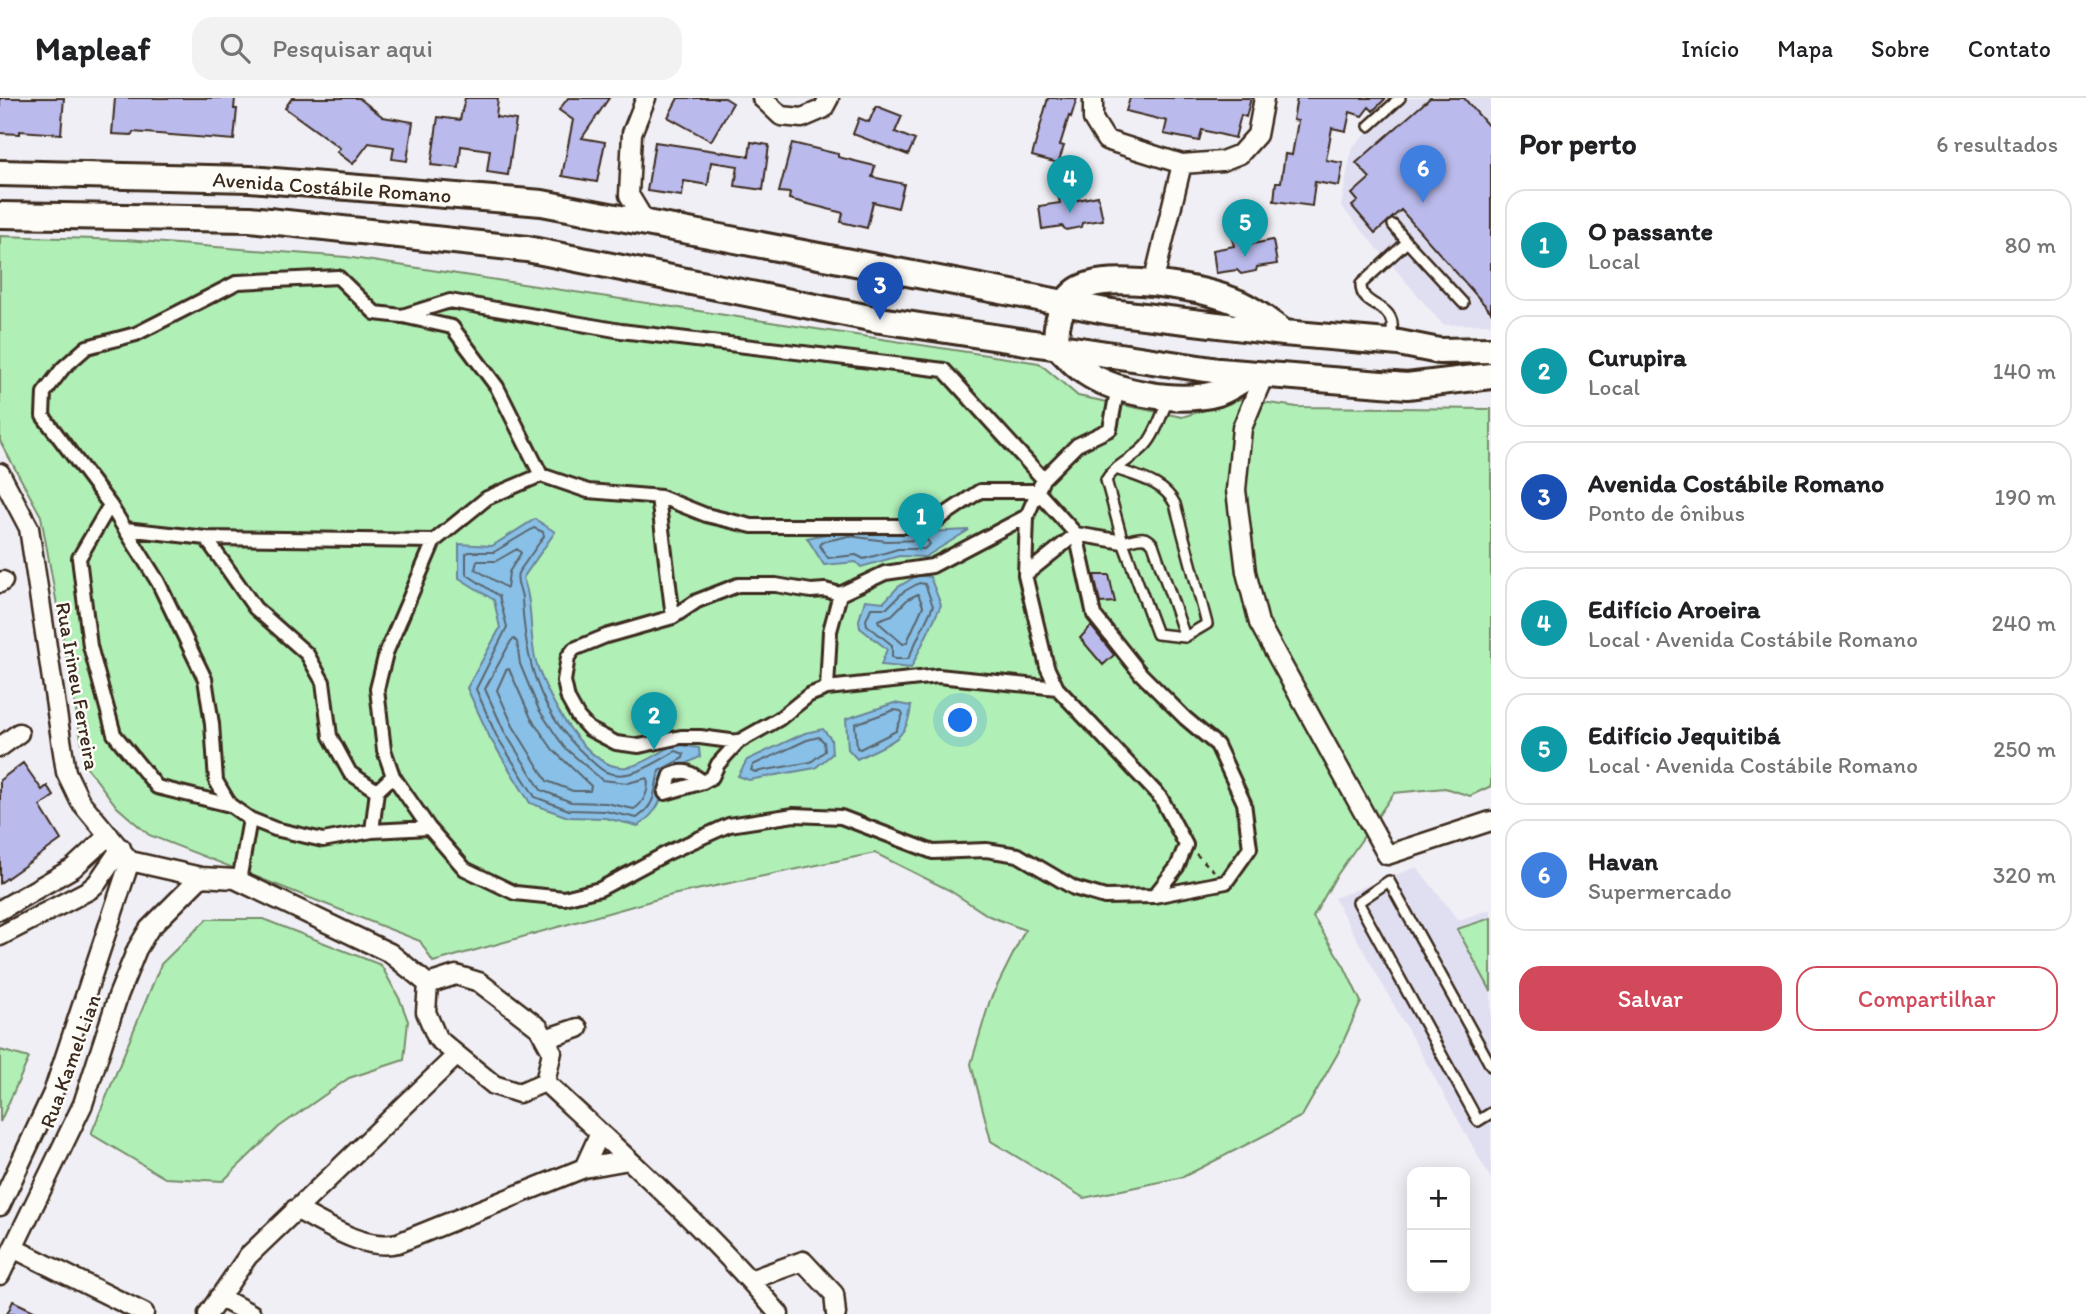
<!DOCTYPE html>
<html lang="pt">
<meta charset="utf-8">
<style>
body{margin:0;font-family:Itim,sans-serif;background:#f2f2f2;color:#202124}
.controls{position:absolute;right:21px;bottom:21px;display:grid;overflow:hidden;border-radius:14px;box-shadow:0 4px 18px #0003}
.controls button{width:63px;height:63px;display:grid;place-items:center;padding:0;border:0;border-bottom:2px solid #e0e0e0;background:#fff;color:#202124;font:35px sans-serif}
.you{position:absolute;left:961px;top:623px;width:24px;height:24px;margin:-18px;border:5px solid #fff;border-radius:50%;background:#1a73e8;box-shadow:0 0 0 10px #1a73e833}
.badge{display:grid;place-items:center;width:46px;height:46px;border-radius:50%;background:#d1495b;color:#fff;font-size:23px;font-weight:700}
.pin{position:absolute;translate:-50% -58px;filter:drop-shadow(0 2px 4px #0008)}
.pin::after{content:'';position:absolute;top:37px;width:24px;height:21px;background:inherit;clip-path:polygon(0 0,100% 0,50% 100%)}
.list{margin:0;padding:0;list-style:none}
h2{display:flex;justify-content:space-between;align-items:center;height:91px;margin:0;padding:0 28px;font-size:30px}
h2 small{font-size:23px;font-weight:400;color:#757577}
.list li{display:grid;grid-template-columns:46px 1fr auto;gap:21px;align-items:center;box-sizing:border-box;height:112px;margin:0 14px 14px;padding:0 14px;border:2px solid #e0e0e0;border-radius:21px}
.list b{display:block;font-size:26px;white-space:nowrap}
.list p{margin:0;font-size:23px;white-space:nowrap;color:#757577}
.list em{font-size:23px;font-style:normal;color:#757577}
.actions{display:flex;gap:14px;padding:21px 28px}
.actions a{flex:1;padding:16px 0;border:2px solid #d1495b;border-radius:21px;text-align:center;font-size:24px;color:#d1495b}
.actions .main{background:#d1495b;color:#fff}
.icon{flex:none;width:38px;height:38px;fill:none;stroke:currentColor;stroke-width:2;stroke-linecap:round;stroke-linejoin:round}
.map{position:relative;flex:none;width:1491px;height:1216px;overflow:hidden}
header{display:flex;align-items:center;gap:42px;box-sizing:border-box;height:98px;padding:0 35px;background:#fff;border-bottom:2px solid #e0e0e0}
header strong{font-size:33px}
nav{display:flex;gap:38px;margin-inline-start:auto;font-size:24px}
.search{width:490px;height:63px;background:#f2f2f2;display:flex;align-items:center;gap:18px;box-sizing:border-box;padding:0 24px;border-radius:21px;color:#757577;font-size:26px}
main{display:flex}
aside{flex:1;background:#fff}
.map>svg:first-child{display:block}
.built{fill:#e0dff2}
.green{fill:#b0efb6;stroke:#768c6a;stroke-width:2}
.water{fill:#89c0e7;stroke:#6a8497;stroke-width:2}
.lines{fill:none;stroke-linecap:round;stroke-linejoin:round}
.shore{stroke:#5a666e;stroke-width:2}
.building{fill:#babaec;stroke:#3b2a1e;stroke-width:2}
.service-casing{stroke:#3b2a1e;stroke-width:14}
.pedestrian-casing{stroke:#3b2a1e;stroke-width:18}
.minor-casing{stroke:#3b2a1e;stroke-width:23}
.secondary-casing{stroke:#3b2a1e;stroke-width:30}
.path{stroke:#3b2a1e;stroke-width:2.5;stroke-dasharray:5 5;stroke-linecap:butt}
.service{stroke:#fdfcf7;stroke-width:9}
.pedestrian{stroke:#fdfcf7;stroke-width:12}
.minor{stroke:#fdfcf7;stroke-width:18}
.secondary{stroke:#fdfcf7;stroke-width:24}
.labels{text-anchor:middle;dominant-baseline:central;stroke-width:5;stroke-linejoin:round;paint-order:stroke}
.street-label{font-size:21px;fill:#3b2a1e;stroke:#fdfcf7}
</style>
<header>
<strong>Mapleaf</strong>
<div class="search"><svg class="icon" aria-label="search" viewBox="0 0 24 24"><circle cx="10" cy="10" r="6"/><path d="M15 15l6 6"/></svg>Pesquisar aqui</div>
<nav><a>Início</a><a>Mapa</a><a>Sobre</a><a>Contato</a></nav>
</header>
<main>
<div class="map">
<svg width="1491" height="1216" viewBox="0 0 1491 1216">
<rect width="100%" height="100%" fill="#f0eff5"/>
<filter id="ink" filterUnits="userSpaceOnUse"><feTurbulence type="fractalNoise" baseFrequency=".0143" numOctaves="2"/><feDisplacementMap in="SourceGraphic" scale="14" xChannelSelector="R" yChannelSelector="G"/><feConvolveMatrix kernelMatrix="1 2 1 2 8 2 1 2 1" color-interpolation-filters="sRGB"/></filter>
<g filter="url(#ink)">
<path class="built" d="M1407,0H1491V226L1443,227L1341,108L1352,49Z
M1417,769L1458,822L1491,811V1081L1334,800Z"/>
<path class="green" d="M0,138L126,142L346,159L1039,265L1078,298L1182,319L1240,301L1297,309L1491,311V688L1470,698L1445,690L1394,695L1335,780L1313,819L1344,868L1361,904L1338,955L1302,1018L1183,1079L1084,1100L991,1043L971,966L990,902L1025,832L989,818L949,792L875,755L672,797L433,864L420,843L149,737L117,709L86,668L41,418L0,343Z
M1491,820V893L1457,831Z
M207,821H263L381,867L400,902L408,923L404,962L349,980L279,1029L223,1083L165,1080L91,1036L161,866Z
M0,952L29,960L0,1024Z"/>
<path class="water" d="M535,421L555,434L523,480C533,505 529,533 535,560C543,593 587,675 627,669C643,667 661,654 675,646L699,650L700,659L665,676C663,702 659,713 638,728L605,720L568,719L530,705L490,640L467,590L500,530L494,502L459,480V446L492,448Z
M849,431L886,436L969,432L925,459L899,458L861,469L856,464L824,467L807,440Z
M918,477L930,479L941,507L911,570L881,567L887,551L860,530L859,522L865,502L884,504L898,489Z
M894,605L911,608C908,645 886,645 857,661L848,651L846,621Z
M823,631L831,641L832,656L815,670L749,682L738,678L747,662L805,635Z"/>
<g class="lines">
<path class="shore" d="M534,430L543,434L544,438L518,475C515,485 522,492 522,501C525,562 539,615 585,657C591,662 599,671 606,674C629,684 657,664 676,653L684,656L683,660L659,673C654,693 657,706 637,720L605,713L569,712L535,699L496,637L476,591L507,529L499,498L466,476V456L469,454H494Z
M849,438L886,443L927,442L930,446L924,451H898L864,461L856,457L828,460L820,448L822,444Z
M517,451L521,455L509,474L507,490L475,471L477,463H496Z
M919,485L925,486L933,508L908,561H895L892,559V547L867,527L866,522L871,510H887L903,494Z
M918,496L923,508L907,544L903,546L879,525L878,522L892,517L908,501Z
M514,541L517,544L520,566L539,612L564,649L602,682L628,685L647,680C650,691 644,705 634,711L606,705L571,704L541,692L504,633L485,591L511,543Z
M509,571L531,620L553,652L591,688L590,693H573L547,683L513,628L497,592L506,572Z
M894,612L901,613L903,616L896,633L860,651L857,650L855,626Z
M819,639L824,644L825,653L811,664L755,674L751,672L753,667L807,642Z"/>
</g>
<path class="building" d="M0,0H64L61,36L20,33V36L0,35Z
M115,0H235L234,11H237L234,42L133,34L132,37L112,36Z
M292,0H359L383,19L413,24L407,63L392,61L394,49L369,45L353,66L337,54L340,50L285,10Z
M465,0H498L496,19L516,22L508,77L487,74L490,52L461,48L459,70L431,67L438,19L460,22Z
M568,0H609L582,40L605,44L597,84L562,78L573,22L559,12Z
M678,0H725L733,5L711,43L668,19Z
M1048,0H1077L1071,19L1069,18L1060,47L1064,48L1058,65L1032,58Z
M1130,0H1251L1246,19L1241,17L1235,40L1202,32L1199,43L1164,36L1167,23L1126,13Z
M1297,0H1386L1373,13L1369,9L1362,18L1350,14L1346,33L1332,30L1326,62L1343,65L1339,88L1315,84L1312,108L1274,103L1276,84H1281L1285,56L1292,57L1298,23L1293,22Z
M1430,0H1464L1491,31V214L1401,112L1375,135L1352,108L1358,103L1352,96L1370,80L1356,65Z
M876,8L902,18L895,34L915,42L908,57L853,36L859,20L869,24Z
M655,44L749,58L751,44L769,47L763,92L735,88L738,68L711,64L708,87L684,83L682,98L647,93Z
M792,45L838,56V59L875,68L872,79L904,86L898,110L873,104L867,130L841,124L843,115L789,101L790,95L779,94Z
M1075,94L1077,102L1098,98L1103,122L1082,125L1081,129L1066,132L1062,128L1042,131L1039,108L1060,105L1058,97Z
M1250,138L1252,146L1273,142L1277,166L1257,169L1256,173L1241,176L1237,172L1216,175L1213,152L1234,148L1232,141Z
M1094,477H1109L1115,504L1100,505Z
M1091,528L1114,557L1103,567L1080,540Z
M23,665L42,692L47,688L54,698L40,708L61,742L0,785V682Z
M13,1203L40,1216H7Z"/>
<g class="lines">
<g class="service-casing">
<path id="service" d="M1369,28L1400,0
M1407,144L1463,205
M1391,243C1391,237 1393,230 1392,225C1389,205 1360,209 1361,186L1407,144L1393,127
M1116,371C1138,379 1164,384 1175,406L1207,526L1185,539L1157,536L1123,444L1106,382C1115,367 1133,361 1145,348C1156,336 1161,317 1168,302
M1123,444C1135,441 1145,435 1153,446L1185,539
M1491,968L1389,783L1358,804L1478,1023L1491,1015"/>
</g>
<g class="pedestrian-casing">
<path id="pedestrian" d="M403,218L452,229L497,289L541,377
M658,399L673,519
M110,407L158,484L205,581L212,626L216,683L230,707
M1027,418L1043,381L1077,347L1110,331L1118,288
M125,431L206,440L255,510L307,556L323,584L330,638L350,675L377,693
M206,440L434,443
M1025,477L1076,436L1123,444
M738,487H776L811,493L825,492L840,496L830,533L827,590L809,597L779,621L738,644L700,639H681L639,648L616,645L589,631L578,619L568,601L564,583L568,559L574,551L606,538L673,519L697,503Z
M827,590L938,578L1057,590L1047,569L1025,477L1027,418L932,468L885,475L840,496
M1057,590L1161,700L1186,747L1177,769L1154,798L1105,799L1074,790L1018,757L986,752L933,754L841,719L794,717L729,727L667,755L600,791L564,800L515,795L465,771L429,730L393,678L384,652L377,591L386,555L434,443L487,400L541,377L588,393L661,399L706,417L752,428H906L937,422L980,393H1037L1076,436L1094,517L1141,576L1185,620L1217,647L1244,705L1250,750L1226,784L1154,798
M703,684C691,675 686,670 671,677L665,695L703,684L712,679L718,666L738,644
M250,721L230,707L157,689L114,636L90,548L79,460L110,407L43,318L44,295L63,270L87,249L136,236L238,184L338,179L375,215L402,218L450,203L621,233L944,272L1043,381
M372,733L377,693L393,678
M239,783L250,721L275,731L323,742L372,733L429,730"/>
</g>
<g class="minor-casing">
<path id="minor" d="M646,0L632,35L629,97L646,125
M762,0L781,18L802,20L823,11L829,0
M1093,0V21L1106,42L1182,66L1222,63L1240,56L1257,37L1264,0
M1153,186L1182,66
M1264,277L1242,330L1236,392L1246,474L1259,525L1387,757L1491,723
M0,375L29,430L66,674L80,703L130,763L201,779L235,781L390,855L428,886
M0,485L3,483
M0,649L19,635
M0,812L73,770L109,737
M0,838L89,792L97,785L121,750
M428,886L456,877L479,884L539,930L552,954L545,984
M428,886L426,914L437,940L457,957L494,987L519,995L545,984
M545,941L578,930
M545,984C625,1058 708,1132 779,1216
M584,1070L600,1035
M0,1108L53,995L130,763
M295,1111C326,1126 363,1153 398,1145L584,1070L629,1062
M13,1150L144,1215
M0,1177L83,1006L118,898L137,851L149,831L201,779
M750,1182L803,1163L834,1196L836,1216
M219,1199L251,1216
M208,1216L248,1158L457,957"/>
</g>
<g class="secondary-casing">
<path id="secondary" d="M0,75L250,81L542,105L1111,214L1284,235L1399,245L1439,253L1491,252
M0,117L250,121L527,151L880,222L1219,273L1407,288L1491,278
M1251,276C1241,283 1229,291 1218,295C1181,306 1117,296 1085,274C1074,267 1066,257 1057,248C1054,225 1063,194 1089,187C1124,177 1205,190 1239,205C1255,212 1269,224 1284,235"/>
</g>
<path class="path" d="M1196,756L1214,773"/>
<use href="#service" class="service"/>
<use href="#pedestrian" class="pedestrian"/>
<use href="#minor" class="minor"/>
<use href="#secondary" class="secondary"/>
</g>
</g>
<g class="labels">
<g class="street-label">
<text transform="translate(332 89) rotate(4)">Avenida Costábile Romano</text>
<text transform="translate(78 588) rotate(80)">Rua Irineu Ferreira</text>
<text transform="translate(70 963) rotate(-70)">Rua Kamel Lian</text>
</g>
</g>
</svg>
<div class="controls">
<button>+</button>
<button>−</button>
</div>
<div class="you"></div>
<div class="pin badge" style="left:921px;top:453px;background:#0f9aa8">1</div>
<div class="pin badge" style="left:654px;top:652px;background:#0f9aa8">2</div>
<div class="pin badge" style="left:880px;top:222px;background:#1a4fb4">3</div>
<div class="pin badge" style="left:1070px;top:115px;background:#0f9aa8">4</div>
<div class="pin badge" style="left:1245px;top:159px;background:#0f9aa8">5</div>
<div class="pin badge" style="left:1423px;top:105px;background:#3f7fe0">6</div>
</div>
<aside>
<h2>Por perto<small>6 resultados</small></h2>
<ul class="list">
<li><span class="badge" style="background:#0f9aa8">1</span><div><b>O passante</b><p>Local</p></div><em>80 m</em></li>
<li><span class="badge" style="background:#0f9aa8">2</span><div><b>Curupira</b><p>Local</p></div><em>140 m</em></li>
<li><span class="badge" style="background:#1a4fb4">3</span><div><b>Avenida Costábile Romano</b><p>Ponto de ônibus</p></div><em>190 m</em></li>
<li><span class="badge" style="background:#0f9aa8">4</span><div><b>Edifício Aroeira</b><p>Local · Avenida Costábile Romano</p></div><em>240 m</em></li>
<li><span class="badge" style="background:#0f9aa8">5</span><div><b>Edifício Jequitibá</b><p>Local · Avenida Costábile Romano</p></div><em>250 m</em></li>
<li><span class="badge" style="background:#3f7fe0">6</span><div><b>Havan</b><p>Supermercado</p></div><em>320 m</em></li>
</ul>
<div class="actions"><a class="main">Salvar</a><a>Compartilhar</a></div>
</aside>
</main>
